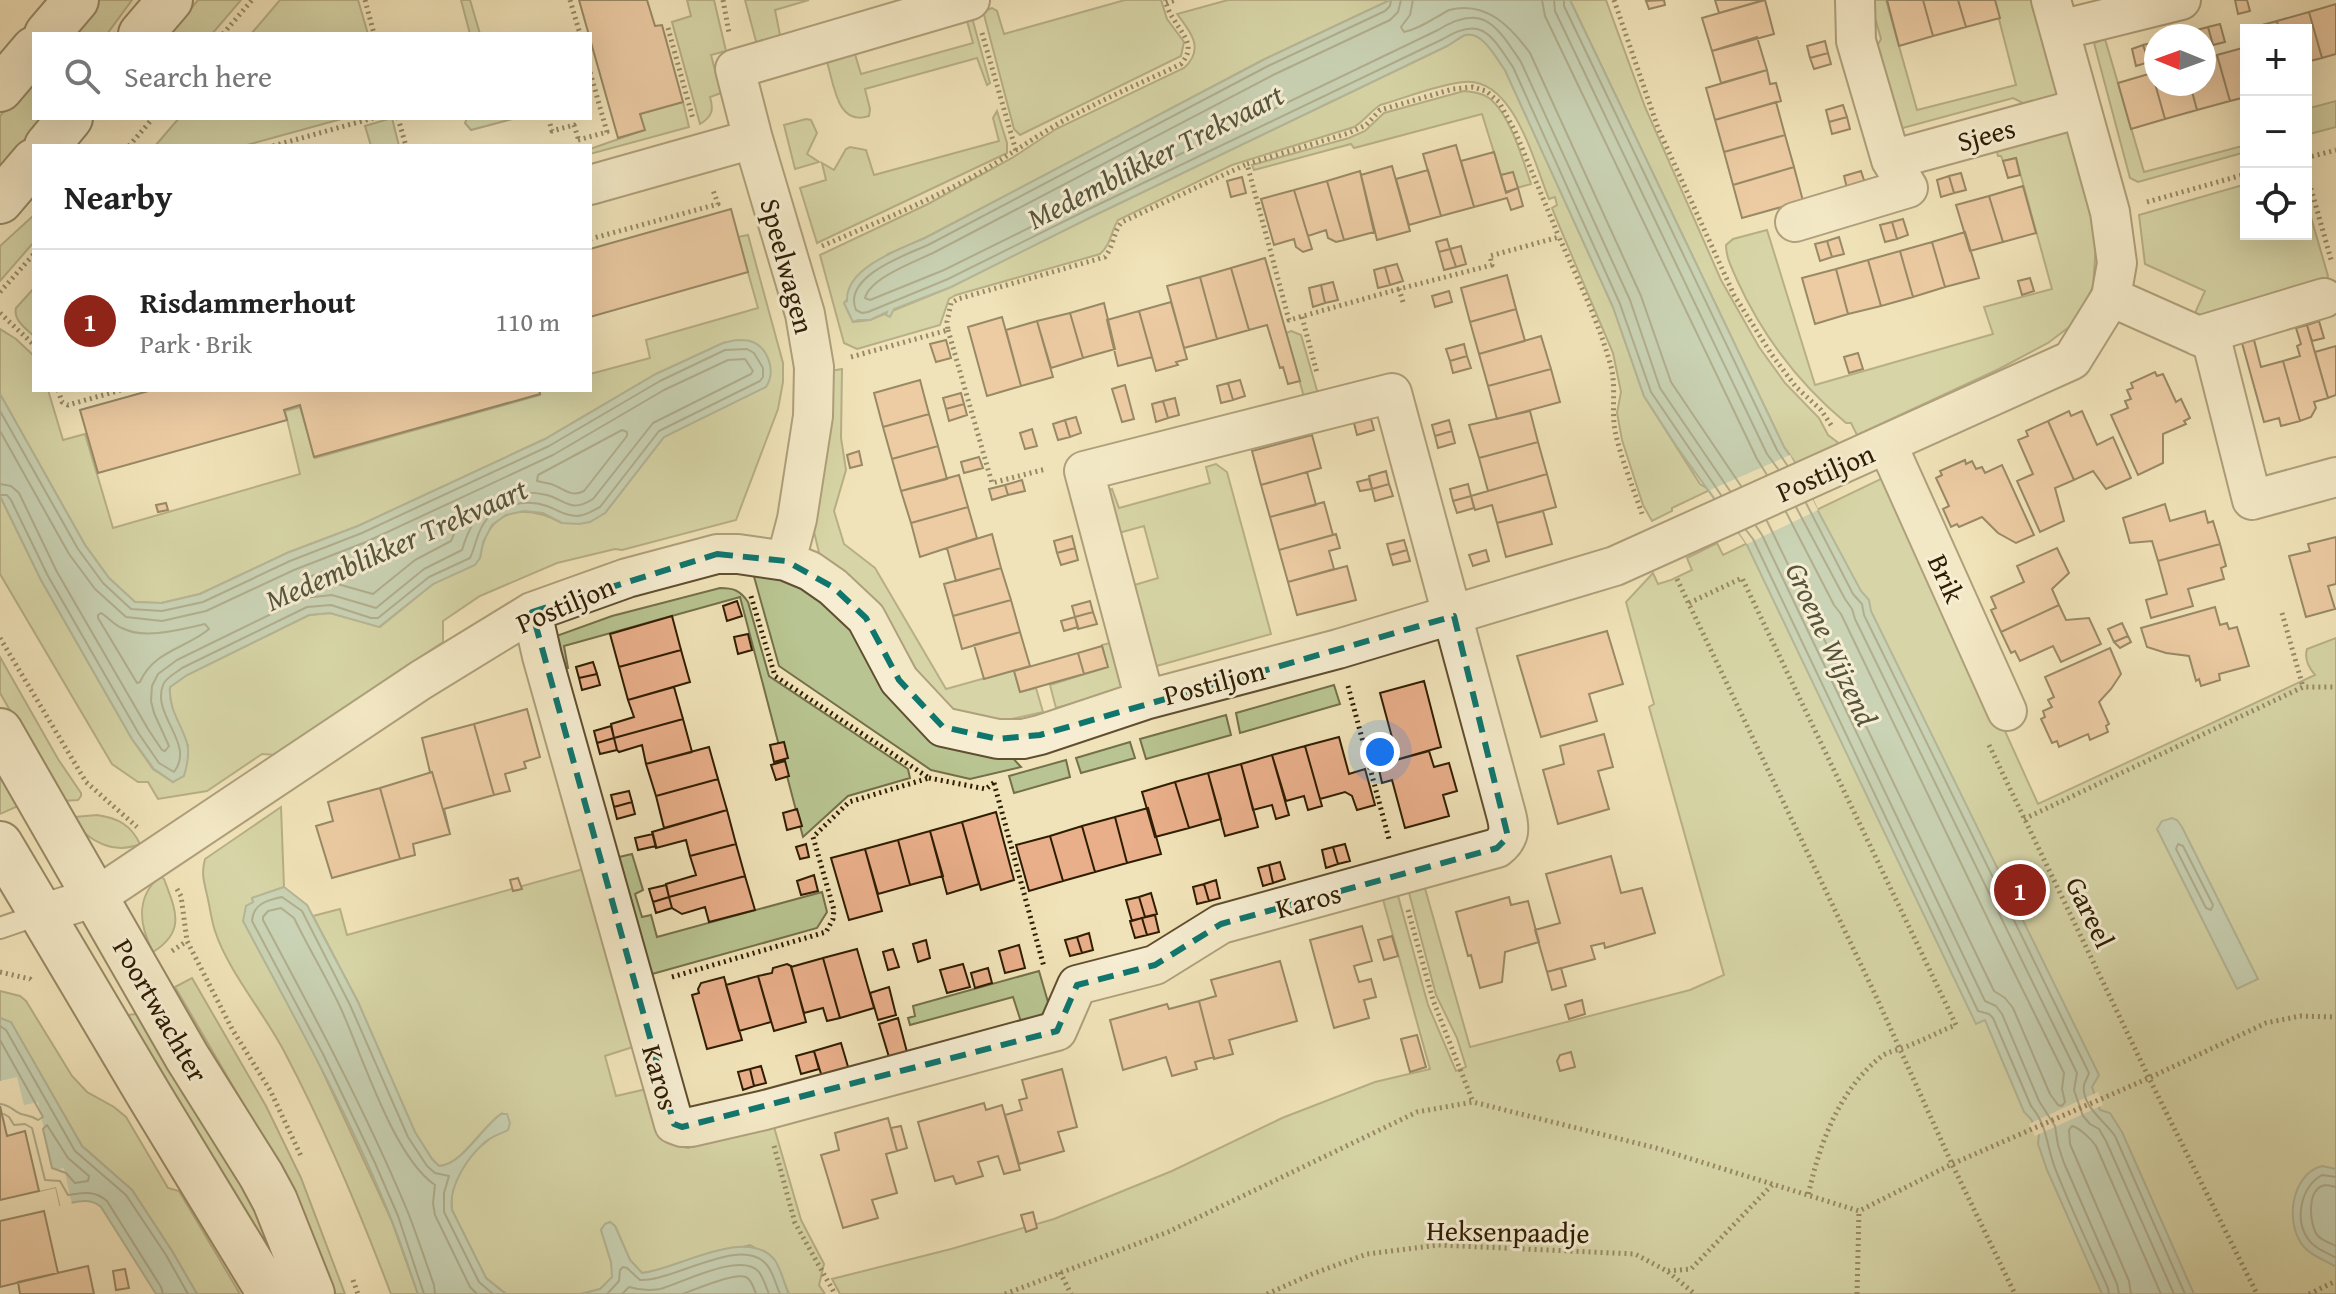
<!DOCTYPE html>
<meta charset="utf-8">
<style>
body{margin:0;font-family:"Gentium Book Plus",serif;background:#f6f6f6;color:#222}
.controls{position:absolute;right:24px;top:24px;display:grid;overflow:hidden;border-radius:0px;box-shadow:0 8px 32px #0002}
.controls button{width:72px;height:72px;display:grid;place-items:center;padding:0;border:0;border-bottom:2px solid #e0e0e0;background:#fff;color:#222;font:40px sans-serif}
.compass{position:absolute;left:2144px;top:24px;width:72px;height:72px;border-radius:50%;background:#fff;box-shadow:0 8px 32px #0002;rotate:271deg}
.you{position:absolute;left:1380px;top:752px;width:28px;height:28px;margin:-20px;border:6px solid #fff;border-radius:50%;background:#1a73e8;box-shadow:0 0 0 12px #1a73e833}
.badge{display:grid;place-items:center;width:52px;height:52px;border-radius:50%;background:#8f2418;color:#fff;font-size:26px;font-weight:700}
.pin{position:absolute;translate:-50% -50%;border:4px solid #fff;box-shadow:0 2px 8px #0006}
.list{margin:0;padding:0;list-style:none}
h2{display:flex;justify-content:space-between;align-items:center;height:104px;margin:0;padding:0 32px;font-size:34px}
h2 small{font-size:26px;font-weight:400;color:#767676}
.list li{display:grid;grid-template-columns:52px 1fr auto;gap:24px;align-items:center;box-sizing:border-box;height:144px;padding:0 32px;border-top:2px solid #e0e0e0}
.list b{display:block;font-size:30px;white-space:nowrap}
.list p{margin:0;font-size:26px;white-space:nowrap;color:#767676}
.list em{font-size:26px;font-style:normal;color:#767676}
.icon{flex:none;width:44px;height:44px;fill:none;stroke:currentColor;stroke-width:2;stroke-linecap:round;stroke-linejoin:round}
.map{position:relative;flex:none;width:2336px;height:1294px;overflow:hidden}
.search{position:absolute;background:#fff;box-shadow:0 8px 32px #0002;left:32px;top:32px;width:560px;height:88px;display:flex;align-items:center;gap:20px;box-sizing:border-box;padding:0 28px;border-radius:0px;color:#767676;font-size:30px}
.panel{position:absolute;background:#fff;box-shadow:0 8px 32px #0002;left:32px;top:144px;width:560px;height:248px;border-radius:0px}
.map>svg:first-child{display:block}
.green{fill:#b8c491;stroke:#74704a;stroke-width:2}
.water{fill:#9bbeaf;stroke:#707e6a;stroke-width:2}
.pier{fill:#f1e3b9}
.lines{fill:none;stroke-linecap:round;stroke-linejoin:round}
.shore{stroke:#656e58;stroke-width:2}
.building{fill:#e9af8a;stroke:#2f1d02;stroke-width:2}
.lane-casing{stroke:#604e30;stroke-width:24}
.street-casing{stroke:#604e30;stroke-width:42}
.secondary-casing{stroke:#2f1d02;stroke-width:48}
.path{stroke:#2f1d02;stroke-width:5;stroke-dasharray:2 4;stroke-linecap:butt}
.lane{stroke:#f6edd2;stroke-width:20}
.street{stroke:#f6edd2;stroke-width:38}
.secondary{stroke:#f6edd2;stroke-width:44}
.marked{fill:none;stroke:#0f766e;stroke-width:6;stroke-dasharray:16 10;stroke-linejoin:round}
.labels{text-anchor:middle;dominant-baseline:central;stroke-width:6;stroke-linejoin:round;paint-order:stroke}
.street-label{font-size:28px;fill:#2f1d02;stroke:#f6edd2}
.water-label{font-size:30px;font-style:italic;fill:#55553f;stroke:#f6edd2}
</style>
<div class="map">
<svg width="2336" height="1294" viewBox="0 0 2336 1294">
<rect width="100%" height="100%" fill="#f1e3b9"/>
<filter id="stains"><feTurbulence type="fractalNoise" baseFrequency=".0025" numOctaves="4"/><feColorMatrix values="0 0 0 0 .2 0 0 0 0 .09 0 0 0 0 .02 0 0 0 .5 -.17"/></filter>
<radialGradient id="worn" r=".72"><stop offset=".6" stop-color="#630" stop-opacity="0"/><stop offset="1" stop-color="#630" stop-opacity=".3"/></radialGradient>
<path class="green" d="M99,0H132L107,34H70Z
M198,0H241L212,34H169Z
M280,0H358L368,34H251Z
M461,0H470L480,34H470Z
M687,0H714L726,51L711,55L721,93L710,97C714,110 712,117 700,124L672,22L691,16Z
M745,0H809L775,10L780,35L778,38L757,45Z
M1125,0H1161L1167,19L1184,42L1181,56L1020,135L1014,129L983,11L992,8L997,11L1004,34Z
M1228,0H1390L1265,59L925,238L888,254L844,303L853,322L870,320L951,287L1091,217L1447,46C1452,43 1460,37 1465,35C1483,31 1496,58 1505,70L1613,307L1644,396L1700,484L1710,490L1672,508V511L1652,521L1643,505L1622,440L1617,413L1621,392L1613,353L1558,223L1552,208L1557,205L1555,197L1549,199C1534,163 1514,77 1464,82C1439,84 1405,98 1380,105C1370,112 1364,121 1354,127L1232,165L1118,220C1111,231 1111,245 1100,254L956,295L949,299L940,325L857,349L844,343L820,255L928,204L1012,158L1056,129L1184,68C1205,49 1191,32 1177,14Z
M1570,0H1606L1645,107L1721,280L1759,347L1785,383L1819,418L1828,435L1840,444L1796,464L1784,447Z
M1870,0H1886L1917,110L2016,85L1994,0H2032L2060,96L2029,106L2013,98L1899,129L1875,50L1881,39Z
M971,14L990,83L987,85L977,58L865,89L870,109L869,116C837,127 834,84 827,62L830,57L854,51L861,74L973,43L967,21Z
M2105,39L2144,172L2246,145V152L2138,182L2130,178L2094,43Z
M34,77V118H46L0,171V116Z
M1464,91C1473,92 1482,93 1489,98C1510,114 1523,160 1531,184L1506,191L1482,114L1354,148L1351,144L1254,170L1252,165L1349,138L1365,131L1384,113Z
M2336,101V127L2306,135V109Z
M683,102L689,127L590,154V149L644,130L640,114Z
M997,111L1007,143V153L817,243L800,188L826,180L822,163L834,170L846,149L850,147L866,150L874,175L999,141L993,118Z
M179,118H345L243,146H155Z
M392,118L399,146H371L365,126Z
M467,118H516L471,130L465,123Z
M806,119L811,120L817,133L807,154L819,162L795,169L784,125Z
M2066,124L2097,229L2093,287L2073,324L2048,343L1999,369L1857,435L1851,423H1846C1798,383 1763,337 1737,280C1732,268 1726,258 1726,245L1733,239L1767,230L1815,385L1993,334L1984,307L2052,289L2016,158L2003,161L2001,156H1998L1996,148Z
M2246,184V234H2306V200L2328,276L2326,283L2199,318L2194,315L2205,291L2145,264L2139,215Z
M34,215V242L0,281V246Z
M748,235L783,363V382L778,409L736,520L622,550L615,549L557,563L480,596L443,621V642L276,755L262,754L207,791L158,799L148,782H138L112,764L0,574V496L41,580L132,739L153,769L173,782L188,746C180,727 169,709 170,687L187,675L309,615L330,613L380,627L433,584L480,558C487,509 522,502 562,523L605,513L664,437L680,428L723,343L656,374L545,439L358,526L287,553L200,594L161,603L135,602L109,578L85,545L0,394V329L16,339L34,356V390H48L63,440L85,434L113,528L300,474L285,411L300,407L315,458L540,395L539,390H590V374L650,358L646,340L758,308L738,237Z
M34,288V336C26,329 13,320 16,308Z
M1291,331L1301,335L1318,394L1304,397L1286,333Z
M842,369L841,438L846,470L834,511L844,544L875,568L946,689L1014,670L1020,692L1036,688L1043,712L1007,720H984L961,715L944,706L921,678L888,619L820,557L811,519L830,371Z
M1216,464L1227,472L1271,634L1153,667L1131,586L1158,578L1144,526L1115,534L1103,492L1112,489L1119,508L1210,483L1206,467Z
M1889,475L2038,804L2315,675C2309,668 2304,659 2307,649L2336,638V1294H840L832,1279L951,1249L1054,1219L1172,1171L1282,1118L1375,1082L1430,1069L1382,896L1397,892L1428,1005L1456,1071L1466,1067L1457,1038L1436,995L1408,889L1424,885L1470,1047L1690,990L1724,975L1649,707L1654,704L1626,602L1653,573L1658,584L1671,580L1692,570L1687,558L1717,543L1723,555Z
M753,573L782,577L798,584L849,623L941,741L964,751L978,754L1010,755L1021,767L970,779L931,770L779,666Z
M720,588C733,588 740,590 748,602L769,676L908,769L910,778L848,796L803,837L740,597L564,646L568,668L560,670L554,640L559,635L612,616Z
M1114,642L1127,689L1056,708L1050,685L1107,667L1102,645Z
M0,657L58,759L81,793V796L78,800L62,801L0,693Z
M1334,685L1340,704L1240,733L1236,713Z
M1226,715L1231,735L1146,759L1140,739Z
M1130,742L1135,758L1081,773L1076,758Z
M1066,760L1070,777L1014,793L1009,776Z
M0,774L18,806L0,814Z
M281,807L284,887L252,898L316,1057L391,1219L418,1294H391C360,1212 326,1131 285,1053C265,1014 228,971 215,931C211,919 210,907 207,895C204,881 201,874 205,859Z
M97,815C118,818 131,825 140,844C113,855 89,841 73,821L75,817Z
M632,854L643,890L635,894L642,917L651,915L657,937L822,892L827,912L817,928L645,976L639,957L644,947L619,857Z
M587,868L626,999H618L625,1001L639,1045L605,1056L616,1096L651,1088L675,1142L679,1146L688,1148L774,1127L801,1220L824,1264L819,1285L825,1294H789L773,1259L750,1245L655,1271L642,1273L630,1260L615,1226L610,1222L605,1224L601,1230L611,1262L613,1277L600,1289L581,1294H506L486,1278L452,1210L451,1194L465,1159L492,1137L501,1114C481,1127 462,1165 439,1166L432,1159L415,1133L358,1002L313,916L340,909L347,935Z
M160,876L164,879C175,909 187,931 153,952C139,925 135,898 160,876Z
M1039,971L1050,1009L1042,1024L1023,1028L1013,997L910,1025L908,1018L915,1016L913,1006Z
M192,978L266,1106L301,1178L345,1294H328L288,1194L248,1112L175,987Z
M0,991L20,996L26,1001L72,1076L87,1092L114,1107L126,1117L168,1188L179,1191L240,1294H197L172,1251L132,1190L82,1146L11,1023L0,1018Z
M135,1014L138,1015L268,1222L289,1294L121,1016Z"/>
<path class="water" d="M1390,0H1570L1784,447L1796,464L1817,509L1861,591L1869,600L1871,611L2099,1075L2092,1087L2100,1110L2110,1113L2122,1132L2194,1294H2102L2047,1170L2038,1144L2039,1134L2031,1119L2024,1112L1985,1020L1976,1024L1746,543L1677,447L1644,396L1613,307L1505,70C1496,58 1483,31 1465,35C1460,37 1453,43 1447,46L1091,217L951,287L894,309L890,317L886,315L887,312L870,320H858L853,322L844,303L847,301C845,268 900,249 925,238L1265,59Z
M736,340C741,340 746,340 750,341C769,347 776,372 766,387L664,437L605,513L590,522L579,524L562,523L543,513L524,511L506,515L492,525L483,542L480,558L475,565L433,584L379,627L330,613L309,615L187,675L170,687C168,709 181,723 187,743C190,754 187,766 184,776L173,782L154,769L132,739L41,580L0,496V394L85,545L109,578L135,602L162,603L200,594L287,553L358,526L545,439L656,374L723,343Z
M2172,818L2177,820L2182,827L2258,979L2237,989L2157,829L2162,821Z
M284,887L307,905L358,1002L415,1132L432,1159L439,1166C462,1165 482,1127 501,1114H507L510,1123L508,1130C501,1134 492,1136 485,1142C468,1157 448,1186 452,1210L486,1278L506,1294H418C409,1269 401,1243 391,1219C350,1116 295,1019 243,921L246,906L253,902L252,898Z
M0,1018L11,1022L82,1146L132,1190L172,1251L197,1294H156L101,1207C89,1196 74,1203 60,1205L56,1187L39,1191L25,1132L0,1106Z
M2322,1166L2336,1169V1267C2325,1260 2313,1257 2304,1247C2284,1224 2291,1174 2322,1166Z
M610,1222L615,1226L630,1260L642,1273C678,1269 746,1226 774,1259C781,1268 784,1284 789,1294H581L600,1289L612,1277L611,1262L601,1230L605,1224Z"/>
<path class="pier" d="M1790,455L1818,510L1747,544L1710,490Z
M17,1077L24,1105L38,1102L53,1170L64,1168L72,1205L61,1208L56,1187L39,1191L24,1132L7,1136L0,1106V1081Z
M2098,1092L2103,1105L2035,1136L2029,1124Z"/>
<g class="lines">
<path class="shore" d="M1391,0L1390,6L1385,11L1268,66L928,245C905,255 842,277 856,310L862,313L868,312L948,279L1087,210L1443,39C1482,15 1491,35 1513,67L1620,304L1651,392L1721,495
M1401,0L1398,12L1390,20L1273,75L933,253C914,262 870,278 865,298L870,300L944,270L1083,201L1438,30C1483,2 1496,25 1521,62L1630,300L1660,388L1730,491
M1413,0L1410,15L1401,27L1404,32C1420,29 1434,18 1449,10C1486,0 1511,27 1530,53L1641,296L1671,382L1741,486
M1542,0L1545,16L1757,459L1767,475
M1554,0L1555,11L1767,454L1778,469
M1564,0V6L1777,450L1787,465
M0,411L78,549L103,583L131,609L162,611L203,602L290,561L362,533L549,446L660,381L725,350L747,349L754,353L763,368V377L760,381L659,431L600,507C592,511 586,516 577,516C564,516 558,510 547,506C527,499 496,504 484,523C476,535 476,546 470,558L429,577L378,618H371L331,605L307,607L182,668C176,673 165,678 163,685C151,715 196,744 174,772L159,763L139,734L48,576L11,500L7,495H0
M622,430L627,432V436L584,491C570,498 564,488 551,484C546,483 541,482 537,481L538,475Z
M0,431L69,554L95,589L126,617L162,621L206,611L294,570L366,542L553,455L664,390L728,360L745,359L753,371L751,374L653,423L593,499C571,513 567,501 547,495C500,484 474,509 462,550L424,569L376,608L332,595L304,598L177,660L158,674L152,686L151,701L154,713L169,746L165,751L162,750L148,729L57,572L19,493L11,486L0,484
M1806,503L1853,594L1862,604L1864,615L2089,1073C2088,1077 2085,1081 2084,1085C2081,1106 2105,1121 2115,1136L2185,1294
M1796,507L1845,599L1852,609L1855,619L2077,1073L2074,1090L2083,1116L2090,1124L2099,1129L2106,1141L2174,1294
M456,514H460L461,518L451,541L415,560L373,594L334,583L311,585L307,582L309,577L370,554Z
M1767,521L1994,991L2005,998L2013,1008L2050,1094L2058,1105L2062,1106L2065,1102L2062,1089L2064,1073L1996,936L1841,614L1834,605L1786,512
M1756,526L1762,535L1985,1001L1996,1006L2002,1014L2039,1101L2055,1126L2058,1145L2064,1163L2117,1284L2119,1294
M1746,530L1753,539L1978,1011L1989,1014L1993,1018L2031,1106C2048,1126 2046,1145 2055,1168C2071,1209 2090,1248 2108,1288L2109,1294
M101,613C108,617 114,625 122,628C144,640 182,629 205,624L209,629C187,648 153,651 140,682L137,683L98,618V615Z
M2178,844L2183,846L2213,905L2211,910L2206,908L2176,849Z
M0,1026L6,1030L75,1151L126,1195L166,1255L188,1294
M0,1040L43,1117L38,1120C32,1116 28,1116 21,1114C13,1111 11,1105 0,1104
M4,1114L9,1117L14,1125L25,1124L32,1128L45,1180L60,1181L68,1195C84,1193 94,1190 107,1201L161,1287L163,1294
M47,1125L68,1158L89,1176L88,1181L75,1183L66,1173L52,1168L43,1129Z
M2336,1177L2322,1175C2301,1187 2294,1219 2308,1239C2315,1249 2326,1252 2336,1258
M2336,1187C2331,1186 2327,1184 2322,1186C2307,1192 2309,1225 2318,1236C2323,1241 2330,1243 2336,1246
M424,1294L398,1216L375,1163L323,1054L252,921C253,904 267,900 282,897L302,911L350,1005L408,1137L427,1166L435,1173L449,1176L444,1193V1212L479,1282L493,1294
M435,1294L434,1285C425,1260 417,1235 407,1210C365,1110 314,1015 263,920V917L268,911L281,908L294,918C309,949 328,980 342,1011C363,1058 394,1157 435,1185L433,1203L435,1215L470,1287L477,1294
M607,1294L619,1281L620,1270L623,1267L627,1268L640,1280C673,1282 742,1234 767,1265C773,1272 776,1285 780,1294
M622,1294L629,1287C639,1290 649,1291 660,1289C682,1283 740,1252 758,1271C763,1276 766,1287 769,1294
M682,1294C695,1290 734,1272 746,1277C752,1280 754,1289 756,1294
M2131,1294L2129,1281L2070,1144L2069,1130L2072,1126C2080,1128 2091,1139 2096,1146L2161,1294"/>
</g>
<path class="building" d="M579,0H647L655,26L662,25L683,102L640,114L645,130L618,138Z
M1664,0L1665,5L1649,9L1646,1Z
M1715,0H1764L1719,13Z
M1765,0L1774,34L1712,51L1702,18Z
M1887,0H1923L1933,36L1899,46Z
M1923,0H1958L1966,27L1933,36Z
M1958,0H1995L2000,18L1966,27Z
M2235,0H2247L2250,11L2238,14Z
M2336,4V54L2322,58L2309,12Z
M2309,12L2322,58L2306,62V30H2279L2277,21Z
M2277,21L2279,30H2246V42L2243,30Z
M2220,24L2225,42L2213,45L2208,27Z
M2208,27L2213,45L2204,48V36H2198L2197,30Z
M1757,37L1767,70L1721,83L1712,51Z
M1825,41L1828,53L1810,58L1807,46Z
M2155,42L2156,60L2149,62L2143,45Z
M2143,45L2149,62L2136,66L2132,49Z
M2246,47V97L2230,101L2217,55Z
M1828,53L1831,64L1814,69L1810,58Z
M2217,55L2230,101L2197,110L2190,84H2204V59Z
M1767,70L1770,84L1776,83L1781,101L1715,120L1706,88Z
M2156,72V84H2190L2197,110L2165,119L2152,73Z
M2152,73L2165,119L2131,129L2118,83Z
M1776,102L1785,135L1724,152L1715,120Z
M1843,105L1847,117L1829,122L1826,110Z
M1847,117L1850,129L1832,134L1829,122Z
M1785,135L1794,167L1733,185L1724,152Z
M1456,145L1474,207L1441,216L1423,154Z
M1494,152L1506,193L1518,188L1523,206L1511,210L1507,198L1474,207L1461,161Z
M2016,158L2020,175L2008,178L2003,161Z
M1392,166L1410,231L1377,240L1361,175Z
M1794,167L1803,201L1742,218L1733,185Z
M1428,170L1441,216L1409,225L1396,179Z
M1360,171L1374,232L1344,240L1327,181Z
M1861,171L1865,183L1847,188L1844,176Z
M1513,172L1518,188L1506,192L1501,175Z
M1961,173L1966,190L1954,193L1949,176Z
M1949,176L1954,193L1941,197L1937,180Z
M1242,177L1246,193L1231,197L1227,181Z
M1327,181L1344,240L1336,242L1328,238L1326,230L1308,236L1294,190Z
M2023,186L2036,233L2003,242L1989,196Z
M1294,190L1312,249L1303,252L1296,247L1294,239L1274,245L1261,199Z
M1989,196L2003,242L1970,251L1956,205Z
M731,209L748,272L590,317V249Z
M1903,219L1908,235L1897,239L1892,222Z
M1892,222L1897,239L1885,242L1880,225Z
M1965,232L1979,278L1945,287L1932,242Z
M1839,237L1844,254L1832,257L1827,241Z
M1447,239L1450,249L1439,252L1436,242Z
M1827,241L1832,257L1820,261L1815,244Z
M1932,242L1945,287L1913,297L1900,251Z
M1461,246L1466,264L1456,267L1450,249Z
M1450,249L1456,267L1444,270L1439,252Z
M1900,251L1913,297L1881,306L1868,260Z
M1265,258L1300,381L1288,384L1283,367L1280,368L1267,325L1249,330L1231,268Z
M1868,260L1881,306L1848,314L1836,269Z
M1397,264L1403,281L1390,285L1385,267Z
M1385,267L1390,285L1378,288L1374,270Z
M1231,268L1249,330L1217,339L1200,277Z
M1836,269L1848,314L1815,324L1802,278Z
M1507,275L1516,309L1470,322L1461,288Z
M1200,277L1217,339L1184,348L1167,286Z
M2030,278L2034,291L2022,295L2018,281Z
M1333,282L1338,300L1325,303L1321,285Z
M1321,285L1325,303L1313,307L1309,288Z
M1449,291L1452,302L1435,307L1432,296Z
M1171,302L1187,359L1176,362L1178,365L1156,371L1139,311Z
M1104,303L1115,349L1083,358L1070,313Z
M1516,309L1525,341L1479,354L1470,322Z
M1139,311L1152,357L1118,366L1107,320Z
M1070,313L1083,358L1051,368L1037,321Z
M1002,317L1021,386L987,396L968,327Z
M1037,321L1053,377L1021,386L1006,330Z
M2319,321L2324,338L2312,341L2307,325Z
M2307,325L2328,398L2314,402L2316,408L2311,417L2300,421L2283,361L2300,356L2297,346L2301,344L2296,328Z
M1541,336L1551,369L1488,386L1479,354Z
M946,340L951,358L936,362L930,344Z
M2254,340L2261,367L2283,361L2300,421L2281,426L2279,418L2264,422L2242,343Z
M1464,344L1467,356L1450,361L1446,349Z
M2336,346V395L2328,398L2315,352Z
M1858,353L1863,369L1849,373L1844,357Z
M1467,356L1471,368L1453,373L1450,361Z
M1551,369L1560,402L1497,419L1488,386Z
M2155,372L2157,376L2163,374L2176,402L2181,399L2190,418L2184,421L2186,424L2163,434V463L2138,475L2111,415L2128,408L2125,401L2131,399L2127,390L2133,388L2131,383Z
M920,380L929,414L883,427L874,393Z
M1240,380L1245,396L1233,400L1228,383Z
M1228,383L1233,400L1221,403L1217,386Z
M1125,385L1134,419L1122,422L1112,389Z
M152,390H539L540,394L314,457L300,405L284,410L287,420L98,473L80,410Z
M961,393L964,404L946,409L943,398Z
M1175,398L1179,415L1168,418L1163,401Z
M1163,401L1168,418L1156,422L1152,404Z
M964,404L967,415L949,421L946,409Z
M1530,411L1538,442L1479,458L1469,425Z
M2069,411L2071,416L2082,411L2097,445L2113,437L2131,478L2106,489L2093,471L2074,480L2048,421Z
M929,414L938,446L892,459L883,427Z
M1076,417L1081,433L1070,437L1065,420Z
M1371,419L1374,430L1357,435L1354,423Z
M1065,420L1070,437L1058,440L1053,424Z
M1449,420L1452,431L1435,436L1432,425Z
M2048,421L2074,480L2055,488L2064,521L2040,532L2017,481L2033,474L2018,440L2028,436L2026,431Z
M1032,429L1037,446L1025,449L1020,433Z
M1452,431L1455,443L1438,448L1435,436Z
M1312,435L1321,468L1261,485L1252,451Z
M1538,442L1547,474L1488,491L1479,458Z
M938,446L947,479L901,491L892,459Z
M859,451L862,465L850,468L847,455Z
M979,457L983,468L964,473L961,462Z
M1965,460L1966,464L1972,461L1976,469L1982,467L1985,473L2002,465L2034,535L2016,543L1998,533L1982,517L1959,527L1957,524L1951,527L1943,509L1949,506L1936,478L1942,475L1940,471Z
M1386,471L1389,484L1372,489L1369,476Z
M1307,472L1316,505L1270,517L1261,485Z
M1547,474L1556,507L1497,523L1492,505L1475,510L1471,496Z
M959,475L968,507L911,523L901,491Z
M1369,479L1372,489L1360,491L1357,482Z
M1022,480L1025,491L1008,495L1005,485Z
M1389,484L1393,496L1375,501L1372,489Z
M1468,484L1471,496L1453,501L1450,489Z
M1005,485L1008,495L992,500L989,489Z
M1471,496L1474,508L1457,513L1453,501Z
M1324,502L1333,535L1279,550L1270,517Z
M166,503L168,510L158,512L156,505Z
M2165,504L2170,521L2205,511L2208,523L2213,521L2220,544L2158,561L2152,541L2130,543L2123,518Z
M968,507L977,538L920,557L911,523Z
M1543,511L1552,544L1506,557L1497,523Z
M992,534L1001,568L956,581L947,548Z
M1336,534L1340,548L1329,551L1334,569L1288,582L1279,550Z
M1072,536L1075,548L1057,553L1054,541Z
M2336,537V584L2328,586L2335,609L2306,617L2289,556L2310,551L2308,544Z
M1404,540L1407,550L1390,555L1387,544Z
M2220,544L2226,566L2221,568L2224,579L2188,589L2193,606L2151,618L2146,600L2167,594L2158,561Z
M1075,548L1078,560L1061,565L1057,553Z
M2057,548L2069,573L2052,589L2059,605L2001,632L1991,610L1996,608L1991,597L2024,582L2017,566Z
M1407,550L1410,561L1393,565L1390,555Z
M1486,550L1489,561L1473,566L1469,555Z
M1347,566L1356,600L1297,615L1288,582Z
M1001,568L1011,600L953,616L944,584Z
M1011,600L1020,632L962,649L953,616Z
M737,601L742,616L727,621L723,606Z
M1090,601L1093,612L1075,617L1072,606Z
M2059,605L2066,620L2089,618L2101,644L2061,662L2053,646L2020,661L2015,651L2011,653L2001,632Z
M2215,607L2220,625L2227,623L2229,629L2237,627L2249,666L2219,674L2220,680L2201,686L2199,679L2196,681L2189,656L2166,653L2147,647L2141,628Z
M1093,612L1097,624L1078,629L1075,617Z
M672,616L681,650L619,667L610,634Z
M1075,617L1078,627L1064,631L1061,621Z
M2122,623L2128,636L2114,642L2108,629Z
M1607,631L1623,684L1589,694L1597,721L1541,737L1517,656Z
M1020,632L1030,666L984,679L974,645Z
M748,634L752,650L738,654L734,637Z
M2128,636L2131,642L2120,648L2114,642Z
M1102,646L1108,667L1084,674L1078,653Z
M2110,648L2121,674L2111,689L2099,702L2109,724L2106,726L2108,732L2090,740L2088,734L2059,747L2057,741L2052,743L2041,719L2045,717L2043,711L2052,707L2048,700L2054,697L2045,677Z
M681,650L690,682L628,700L619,667Z
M1078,653L1084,674L1020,692L1014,671Z
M593,662L597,674L579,678L576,667Z
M597,674L600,685L582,690L579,678Z
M1424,681L1441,747L1378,765L1372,747L1393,741L1380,693Z
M674,687L683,719L614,738L611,724L634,717L628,700Z
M527,709L540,757L524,762L526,768L505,774L510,791L494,795L474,724Z
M683,719L692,752L646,764L642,745L619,752L617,750L614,738Z
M474,724L494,795L444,809L450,834L432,772H430L422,738Z
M611,726L614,738L597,743L594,731Z
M1604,734L1613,767L1598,771L1609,809L1558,824L1543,770L1564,764L1560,746Z
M1339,737L1349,774L1365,769L1375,805L1357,810L1352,796L1345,792L1320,799L1305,746Z
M614,738L617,750L600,754L597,743Z
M784,742L788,758L774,762L770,745Z
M1305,746L1322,806L1308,810L1304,796L1286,801L1272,755Z
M709,747L718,779L656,796L646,764Z
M1429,751L1434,767L1449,763L1457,791L1443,795L1449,816L1405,828L1392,780L1382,783L1378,765Z
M1272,755L1289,815L1276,819L1272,805L1253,810L1241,764Z
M785,761L789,776L776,780L771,765Z
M1241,764L1258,827L1225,836L1208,773Z
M432,772L450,834L413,844L415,855L400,859L380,788Z
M1208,773L1221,819L1189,828L1175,782Z
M718,779L727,810L664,828L656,796Z
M1175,782L1189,828L1155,837L1142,792Z
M380,788L400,859L332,878L316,826L333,821L328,802Z
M629,791L632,802L614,807L611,795Z
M632,802L635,814L617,819L614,807Z
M1148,808L1161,854L1127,863L1115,817Z
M797,809L802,826L787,830L783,813Z
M727,810L736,844L690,856L686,840L656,848L652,832Z
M996,812L1014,880L981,890L962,822Z
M1115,817L1127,863L1095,872L1082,826Z
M962,822L979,884L947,894L930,831Z
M1082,826L1095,872L1063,881L1050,836Z
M930,831L943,876L910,885L898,840Z
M653,834L656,846L638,850L635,838Z
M1050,836L1063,881L1029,891L1016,845Z
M898,840L910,885L878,894L865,849Z
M736,844L745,876L669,897L666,884L696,875L690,856Z
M806,844L809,857L800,859L796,847Z
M1345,844L1350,861L1338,864L1333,847Z
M1333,847L1338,864L1326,868L1322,850Z
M865,849L882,911L849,920L831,858Z
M1611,856L1621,893L1642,888L1655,933L1605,948L1604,943L1591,946L1595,959L1547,972L1535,930L1560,923L1546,874Z
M1280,862L1285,879L1273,883L1269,865Z
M1269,865L1273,883L1263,886L1258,868Z
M814,875L818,891L801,895L797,881Z
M745,876L755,910L709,922L705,907L682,914L672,908L669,897Z
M518,878L522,889L513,891L510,880Z
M1216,880L1220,898L1209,901L1204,884Z
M1204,884L1209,901L1197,904L1193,887Z
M666,885L669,897L653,902L649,889Z
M1151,893L1157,914L1145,917L1139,897Z
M669,897L672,908L656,913L653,902Z
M1139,897L1145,917L1132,921L1126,900Z
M1509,897L1511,905L1528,901L1539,942L1505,952L1502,982L1480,988L1471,955L1468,956L1456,912Z
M1155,915L1159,932L1147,935L1142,918Z
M1142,918L1147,935L1135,938L1130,921Z
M1362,926L1372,961L1354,966L1359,982L1371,979L1376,997L1364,1000L1369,1018L1334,1028L1310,940Z
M1089,933L1093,950L1082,953L1077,937Z
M1392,936L1398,956L1384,960L1378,940Z
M1077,937L1082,953L1070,956L1065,940Z
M926,940L930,958L918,962L913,944Z
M1019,945L1025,968L1005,973L999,951Z
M857,949L874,1008L840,1018L823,958Z
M893,949L899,967L888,970L883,952Z
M823,958L840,1018L827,1021L823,1008L804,1013L791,967Z
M1280,961L1297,1021L1229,1040L1233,1054L1214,1059L1199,1001L1216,996L1211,980Z
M787,964L791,966L806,1022L774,1031L758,976L772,973L773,968Z
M963,964L970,987L947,993L940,970Z
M988,968L992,983L975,988L971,973Z
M1561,968L1566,986L1552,990L1547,972Z
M758,976L771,1022L739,1031L726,985Z
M724,977L742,1040L707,1049L692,995L699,993L698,989L701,983Z
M889,987L896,1015L878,1020L870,993Z
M1582,1000L1585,1014L1569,1019L1565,1005Z
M1199,1001L1214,1059V1057L1195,1062L1197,1069L1172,1076L1166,1057L1123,1070L1110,1020L1167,1004L1169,1009Z
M898,1018L907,1052L889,1057L879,1024Z
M1417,1035L1426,1067L1410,1072L1401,1039Z
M841,1043L849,1070L822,1077L814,1051Z
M814,1051L819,1069L801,1074L796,1056Z
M1571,1052L1575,1067L1560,1071L1557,1061L1560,1055Z
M761,1066L766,1083L754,1086L750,1069Z
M750,1069L754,1086L743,1090L738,1072Z
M1062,1069L1077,1127L1058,1132L1064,1151L1019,1164L1005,1115L1022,1110L1019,1100L1027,1098L1022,1080Z
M984,1103L986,1110L1002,1105L1020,1170L1004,1174L998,1156L978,1162L983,1176L956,1184L953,1176L935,1181L918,1122Z
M0,1106L7,1136L25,1131L39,1191L0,1200Z
M888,1118L897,1151L886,1154L897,1193L872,1200L878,1218L843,1228L821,1155L839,1150L835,1133Z
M901,1126L907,1148L897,1151L891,1128Z
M44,1211L58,1273L0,1287V1221Z
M1033,1212L1037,1228L1026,1232L1021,1215Z
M88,1266L94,1294H20L18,1282Z
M125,1269L129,1288L116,1290L113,1271Z"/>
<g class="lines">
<g class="lane-casing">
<path id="lane" d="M0,928L41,914"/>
</g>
<g class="street-casing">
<path id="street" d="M2060,30L2181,0
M753,139L735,69L970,0
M1891,160L2081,108
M590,185L753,139L805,314L814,367L813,416L797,519L786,561
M1795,222L1908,188L1891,160L1856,41L1855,0
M2111,297L2212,342L2252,500L2336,477
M2198,336L2324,298
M1887,444L2007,711
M532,612L542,656L674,1124L682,1127H691L765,1110L1057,1031L1077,985L1155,965L1221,924L1497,848C1510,838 1510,829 1506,814L1392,393L1084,471L1145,700
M41,914L96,897L421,680L532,612L627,578L717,554H738L786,561L810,571L833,587L866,618L899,680L943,727L998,739H1023L1040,735L1145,700L1338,649L1615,566L2072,360L2111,297L2117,263L2110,212L2051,0"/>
</g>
<g class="secondary-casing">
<path id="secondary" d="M47,34L76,0
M141,34L170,0
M0,89L34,49
M47,146L70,118
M0,201L34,161
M0,731L187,1057L261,1175L275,1201L312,1294
M0,844L149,1095L270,1294"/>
</g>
<path class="path" d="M365,0L374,34
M570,0L580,34
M723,0L729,33
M1614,0L1658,128L1734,295L1772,355L1796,387L1821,410L1833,428
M1166,3L1176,0
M668,28L693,119
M982,33L1016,151
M223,34L252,0
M398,118L406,146
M550,124L552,131L574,125L579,141
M578,140L607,132L590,72
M129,146L153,118
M273,146L373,118
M2306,158L2336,150
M2306,171L2332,263
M2147,202L2246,174
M590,239L718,204L713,190
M822,246C873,224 924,203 972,177C1010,156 1043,130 1082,111C1114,94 1148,80 1181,64C1197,46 1182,34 1173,18C1169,13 1167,6 1165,0
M1399,289L1289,320L1247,164L1349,133L1366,125L1380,110L1453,89L1473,87L1486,91L1499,102L1515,131L1559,237
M0,292L34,254
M1403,302L1399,289L1492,265L1490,256L1559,237C1577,278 1598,320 1610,363C1617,386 1611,408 1615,431C1621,459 1633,487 1642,514
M0,313L34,345
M1302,317L1317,373
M948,330L992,483L1046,469
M851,357L948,330L947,322L951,303L958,299L1105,257C1114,246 1113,232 1122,222L1247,164
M58,390L62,402L68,405L121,390
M1677,579L1874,992L1952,1164L2015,1294
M1689,603L1742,578L1956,1025C1940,1031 1926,1039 1910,1045C1902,1049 1889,1051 1882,1056C1839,1089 1819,1145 1808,1196
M2282,613L2303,687
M0,638L86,782L137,827
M1348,686L1389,839
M1989,745L2149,1078L2257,1294
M929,778L986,789L996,781
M994,783L1044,967
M2024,819L2303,687H2336
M177,889L181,896L187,941L232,1029L270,1090L301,1156
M1408,910L1433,1000L1473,1102
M172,951L187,941
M0,972L30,979L33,982
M672,977L826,932L833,919L834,910L813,837L849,802L929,778L775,676L750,593
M774,1146L795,1223L835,1294
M1668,1271L1691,1269L1772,1185
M1060,1272L1071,1294
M353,1280L358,1294
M1005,1294L1168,1232L1417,1112L1473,1102L1656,1148L1859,1211L1952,1164L2149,1078L2266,1023L2300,1016L2336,1017
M1267,1294L1312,1274L1367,1254L1438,1245L1635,1254L1667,1271L1695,1294
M1857,1294L1859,1211
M2309,1294L2336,1281"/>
<use href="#lane" class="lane"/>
<use href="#street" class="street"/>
<use href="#secondary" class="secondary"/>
</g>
<path d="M0 0H2336V1294H0ZM717,554L786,561L833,587L866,618L899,680L943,727L998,739L1040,735L1454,616L1508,837L1497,848L1221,924L1155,965L1077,985L1057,1031L682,1127L674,1124L532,612Z" fill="#f1e3b9" fill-opacity=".55" fill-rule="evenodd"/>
<path class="marked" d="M717,554L786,561L833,587L866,618L899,680L943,727L998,739L1040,735L1454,616L1508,837L1497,848L1221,924L1155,965L1077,985L1057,1031L682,1127L674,1124L532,612Z"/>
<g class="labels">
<g class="street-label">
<text transform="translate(1986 134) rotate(-15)">Sjees</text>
<text transform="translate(788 266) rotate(75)">Speelwagen</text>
<text transform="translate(1825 472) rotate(-24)">Postiljon</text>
<text transform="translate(1947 578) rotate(66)">Brik</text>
<text transform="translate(565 604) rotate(-23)">Postiljon</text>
<text transform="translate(1214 682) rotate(-15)">Postiljon</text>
<text transform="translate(1308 900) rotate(-15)">Karos</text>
<text transform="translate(2091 912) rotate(64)">Gareel</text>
<text transform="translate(161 1010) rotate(60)">Poortwachter</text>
<text transform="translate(661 1077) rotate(74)">Karos</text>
<text transform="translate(1508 1231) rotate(1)">Heksenpaadje</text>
</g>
<g class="water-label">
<text transform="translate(1155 156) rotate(-27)">Medemblikker Trekvaart</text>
<text transform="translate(396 544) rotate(-24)">Medemblikker Trekvaart</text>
<text transform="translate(1832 644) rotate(65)">Groene Wijzend</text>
</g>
</g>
<rect width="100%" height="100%" filter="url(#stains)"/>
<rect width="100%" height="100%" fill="url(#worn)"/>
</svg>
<div class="controls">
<button>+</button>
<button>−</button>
<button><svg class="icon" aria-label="locate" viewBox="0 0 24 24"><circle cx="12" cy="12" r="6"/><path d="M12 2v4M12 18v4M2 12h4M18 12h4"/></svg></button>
</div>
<svg class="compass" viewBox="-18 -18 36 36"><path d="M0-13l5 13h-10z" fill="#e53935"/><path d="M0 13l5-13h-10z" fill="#767676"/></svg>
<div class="you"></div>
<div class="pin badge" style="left:2020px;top:890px">1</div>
<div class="search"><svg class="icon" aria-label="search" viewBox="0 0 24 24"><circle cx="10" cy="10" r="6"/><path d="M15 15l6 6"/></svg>Search here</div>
<section class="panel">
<h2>Nearby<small></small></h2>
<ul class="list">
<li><span class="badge">1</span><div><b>Risdammerhout</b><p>Park · Brik</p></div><em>110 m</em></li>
</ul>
</section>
</div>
